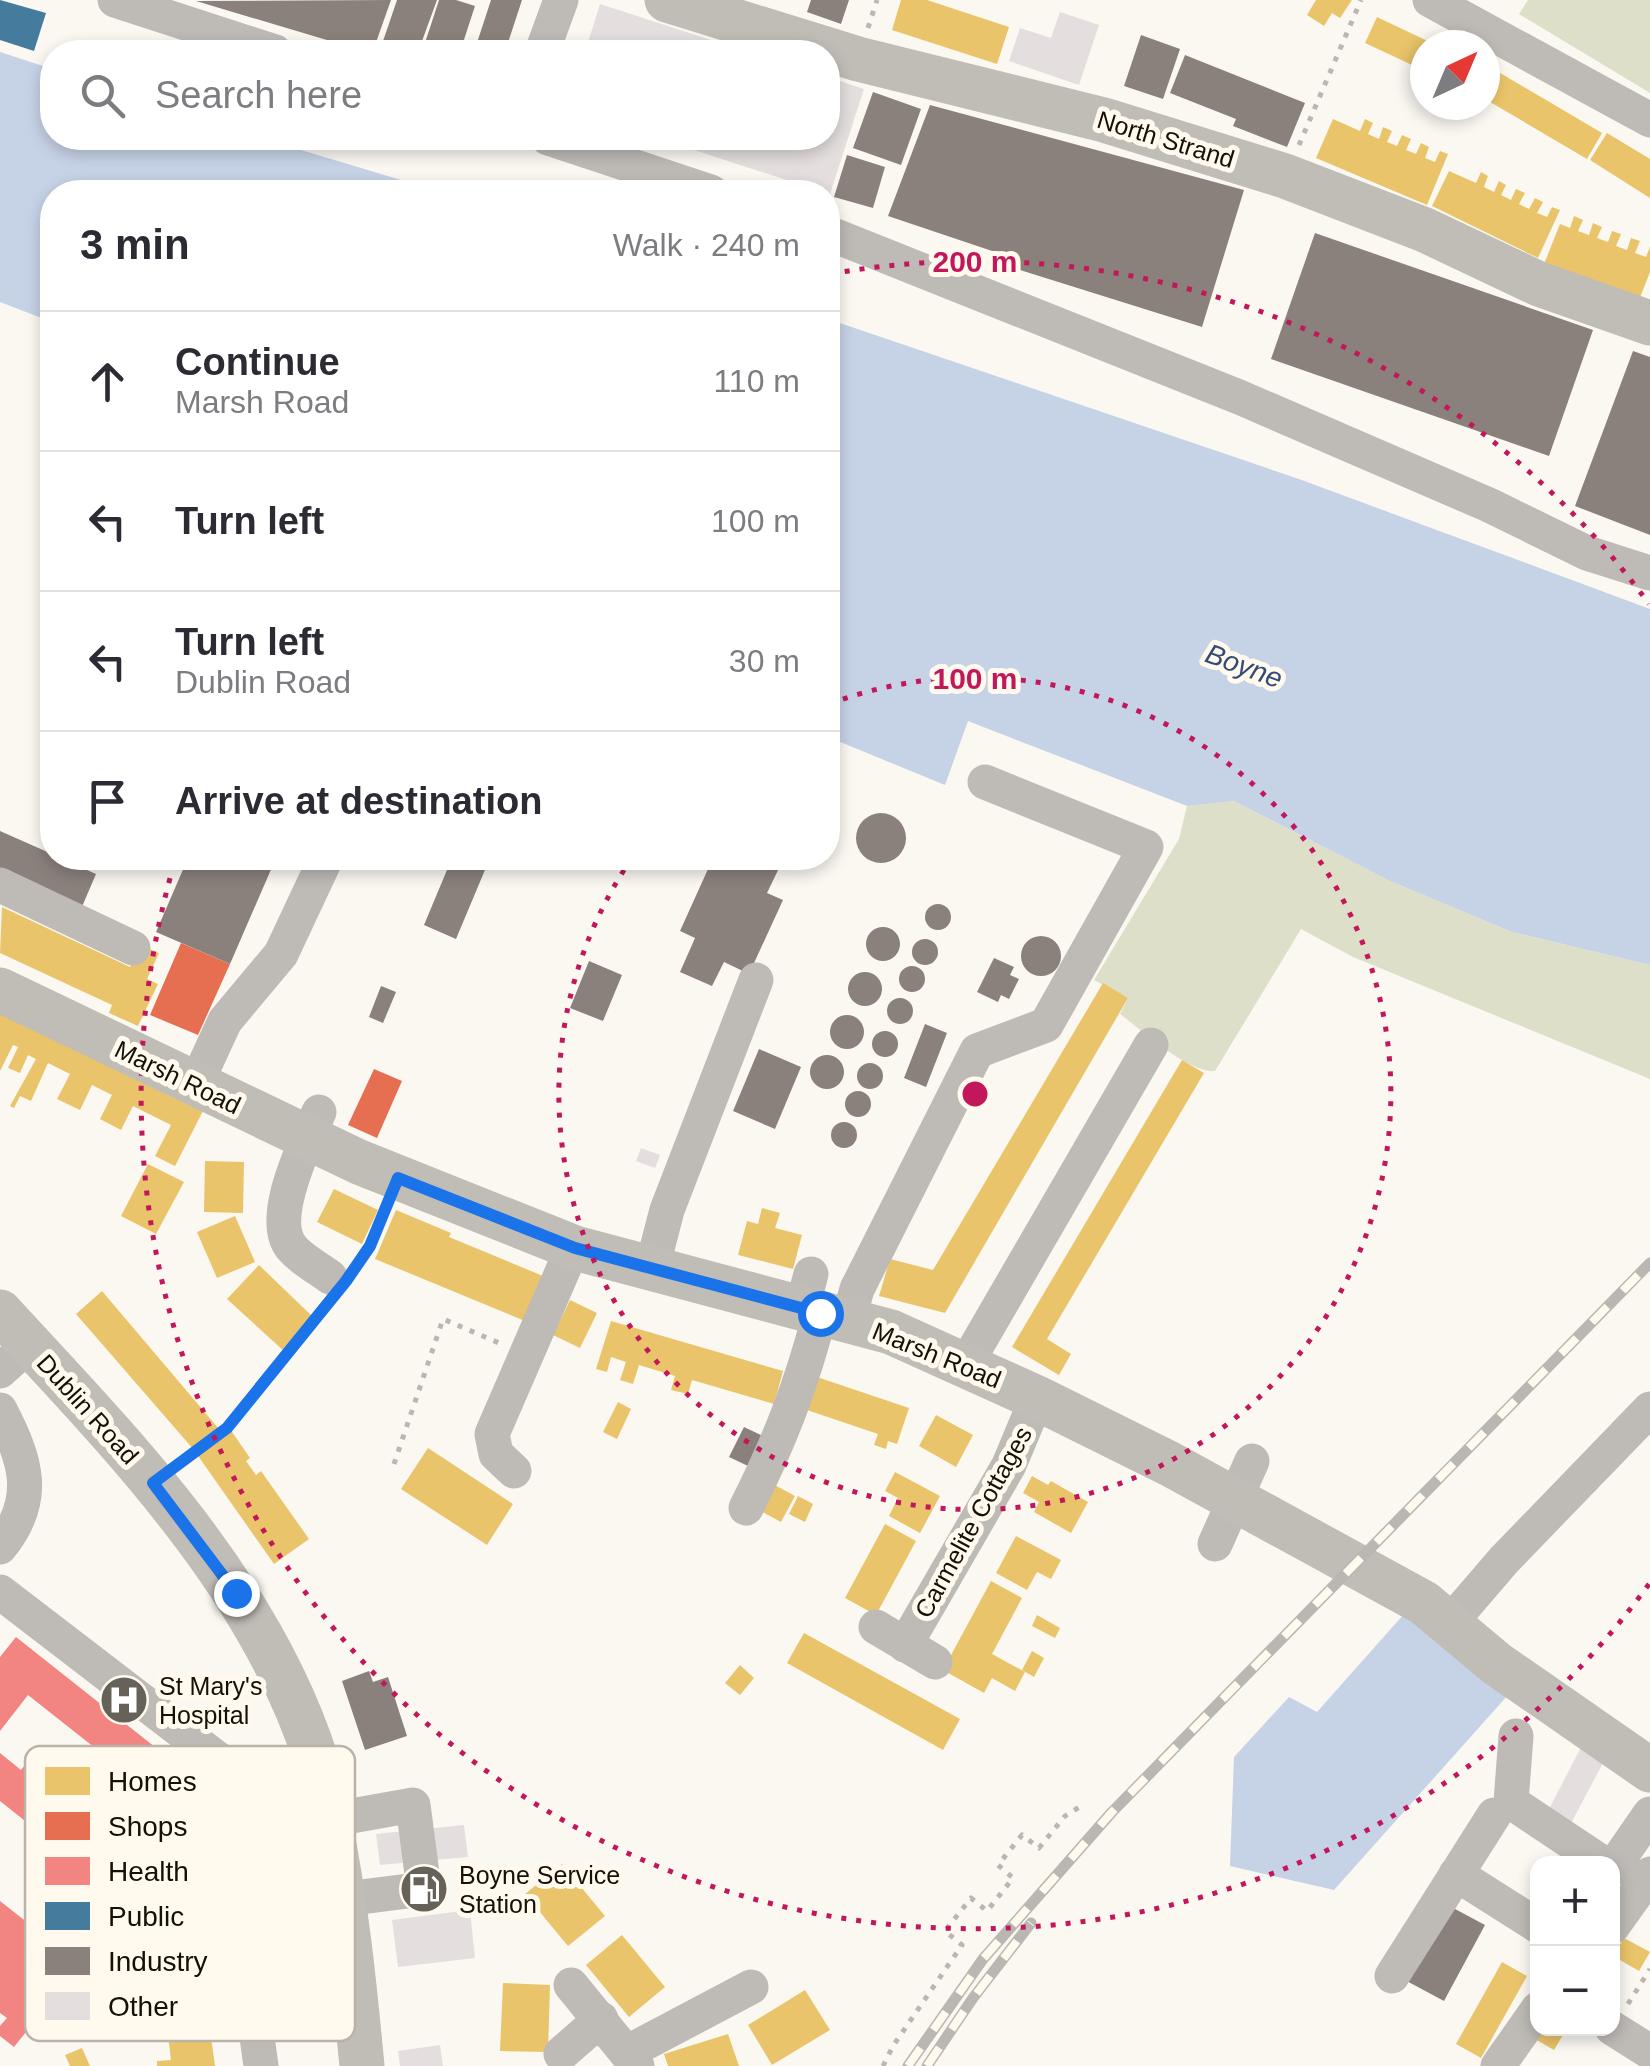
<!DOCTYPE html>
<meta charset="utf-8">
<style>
body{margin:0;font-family:Arial,sans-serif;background:#f7f7f7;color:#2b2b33}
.controls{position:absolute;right:30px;bottom:30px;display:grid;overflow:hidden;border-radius:20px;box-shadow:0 5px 15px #0003}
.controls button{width:90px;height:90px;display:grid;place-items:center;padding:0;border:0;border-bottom:2px solid #e1e1e2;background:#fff;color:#2b2b33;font:50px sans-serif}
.compass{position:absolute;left:1410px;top:30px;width:90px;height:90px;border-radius:50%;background:#fff;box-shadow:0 5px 15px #0003;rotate:44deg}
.stop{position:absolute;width:30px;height:30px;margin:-22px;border:8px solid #1a73e8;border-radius:50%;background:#fff}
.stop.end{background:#1a73e8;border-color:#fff;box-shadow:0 2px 10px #0008}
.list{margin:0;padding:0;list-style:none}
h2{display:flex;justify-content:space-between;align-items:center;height:130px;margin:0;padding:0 40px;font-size:42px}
h2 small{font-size:32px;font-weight:400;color:#7c7c81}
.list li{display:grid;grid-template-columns:65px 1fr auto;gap:30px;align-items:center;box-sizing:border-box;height:140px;padding:0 40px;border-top:2px solid #e1e1e2}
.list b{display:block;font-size:38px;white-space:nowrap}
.list p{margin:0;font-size:32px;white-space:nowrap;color:#7c7c81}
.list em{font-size:32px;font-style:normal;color:#7c7c81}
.icon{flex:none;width:55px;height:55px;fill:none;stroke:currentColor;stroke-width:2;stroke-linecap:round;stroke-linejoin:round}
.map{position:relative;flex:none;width:1650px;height:2066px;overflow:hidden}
.search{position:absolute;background:#fff;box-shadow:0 5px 15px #0003;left:40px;top:40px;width:800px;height:110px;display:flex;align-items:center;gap:25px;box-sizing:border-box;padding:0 35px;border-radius:40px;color:#7c7c81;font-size:38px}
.panel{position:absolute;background:#fff;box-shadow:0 5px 15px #0003;left:40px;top:180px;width:800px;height:690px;border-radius:40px}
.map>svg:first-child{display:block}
.green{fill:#dedfc9}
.water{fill:#c6d2e6}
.homes{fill:#e9c46a}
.shops{fill:#e76f51}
.health{fill:#f28482}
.public{fill:#457b9d}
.industry{fill:#8a817c}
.building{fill:#e4dede}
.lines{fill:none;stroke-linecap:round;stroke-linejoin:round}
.path{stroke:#bab6b1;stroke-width:5;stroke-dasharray:5 8;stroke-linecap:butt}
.minor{stroke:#bebab6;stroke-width:35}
.major{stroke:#c0bcb6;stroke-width:45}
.rail-casing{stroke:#bab7b3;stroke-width:11}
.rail{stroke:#fff9ee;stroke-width:8;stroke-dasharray:22;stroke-linecap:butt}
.route{stroke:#1a73e8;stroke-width:12}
.ring{fill:none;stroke:#c2185b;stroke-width:5;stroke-dasharray:5 10}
.labels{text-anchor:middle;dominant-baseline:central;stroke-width:10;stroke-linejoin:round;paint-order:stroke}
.street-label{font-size:25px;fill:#161107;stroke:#fff9ee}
.poi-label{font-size:25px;fill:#161107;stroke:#fff9ee;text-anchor:start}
.water-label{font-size:28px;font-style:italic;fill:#344b77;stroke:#fff9ee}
.key{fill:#fff9ee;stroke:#b9b3a9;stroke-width:2.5}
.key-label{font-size:28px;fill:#161107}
.centre{fill:#c2185b;stroke:#fff9ee;stroke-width:5}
.ring-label{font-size:30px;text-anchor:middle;font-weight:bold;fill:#c2185b;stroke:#fff9ee;stroke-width:10;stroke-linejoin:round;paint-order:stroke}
</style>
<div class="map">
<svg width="1650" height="2066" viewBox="0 0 1650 2066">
<rect width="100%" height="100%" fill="#fbf8f2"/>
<path class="green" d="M1528,0H1650V93L1519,14Z
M1234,801L1390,881L1512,932L1650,965V1079L1353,957L1301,929L1215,1071C1190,1074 1140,1029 1120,1014L1128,998L1094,980L1179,839L1187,806Z"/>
<path class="water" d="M0,52L52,69V138H261L441,192H52V322L0,302Z
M828,319L1299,479L1650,609V965L1512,932L1390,881L1234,801L1187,806L968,721L945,785L828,737Z
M1404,1614L1508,1695L1334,1890L1230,1866L1234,1757L1289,1697L1317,1712Z"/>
<path class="homes" d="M901,0H927L1009,27L997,64L892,30Z
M1316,0H1352L1340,18L1332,13L1324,26L1307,15Z
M1377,17L1436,45H1425V71L1365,43Z
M1490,67L1602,133L1587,159L1485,99V75Z
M1333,119L1360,131L1365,119L1373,123L1368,134L1379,139L1383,127L1392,131L1387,142L1397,146L1402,135L1411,139L1406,150L1416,154L1421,143L1429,147L1425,158L1435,162L1440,151L1448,154L1427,205L1316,158Z
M1607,133L1650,159V198L1590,160Z
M1449,171L1476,183L1481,172L1488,176L1484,187L1494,192L1499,181L1506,185L1501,195L1511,200L1516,189L1525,193L1519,204L1529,209L1535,198L1543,202L1537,213L1547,217L1552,207L1560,210L1538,258L1432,206Z
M1574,216L1583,220L1578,231L1589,235L1593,223L1602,227L1597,238L1608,242L1612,231L1621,234L1616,246L1627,250L1631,238L1640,241L1635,253L1646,257L1650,247V272L1639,300L1544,264L1560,224L1570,228Z
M2,907L130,967L141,945L159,953L147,979L158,984L138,1026L109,1013L112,1005L0,953Z
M1103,983L1128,998L945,1313L879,1296L890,1259L933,1270Z
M0,1013L203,1111L175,1166L155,1156L171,1125L133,1106L121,1130L100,1119L112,1095L92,1085L80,1110L57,1099L70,1074L48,1063L31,1101L20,1096L14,1108L10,1106L36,1059L28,1055L20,1073L8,1068L18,1047L13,1045L0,1071Z
M1182,1060L1204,1073L1047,1339L1071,1354L1059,1375L1012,1347Z
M205,1161L244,1162L243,1213L204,1212Z
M148,1164L184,1182L156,1234L121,1216Z
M334,1189L378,1210L362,1244L317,1222Z
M762,1208L780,1213L775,1228L802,1235L793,1269L738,1255L747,1221L758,1224Z
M396,1210L451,1233L449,1237L543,1276L525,1321L375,1259Z
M235,1216L255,1262L217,1278L197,1232Z
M259,1265L314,1318L285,1352L227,1299Z
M102,1291L219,1429L194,1450L76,1314Z
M570,1300L597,1313L580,1348L553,1335Z
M611,1321L783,1371L774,1404L692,1380L688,1394L671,1390L675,1376L639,1365L633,1384L620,1380L626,1362L611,1357L607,1372L596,1369Z
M814,1376L909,1408L897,1444L888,1441L886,1449L874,1445L878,1434L804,1409Z
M618,1402L631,1409L617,1439L603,1432Z
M936,1415L973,1435L956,1467L919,1446Z
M230,1429L250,1458L246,1461L256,1475L261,1471L309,1539L274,1564L196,1453Z
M428,1448L513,1504L487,1545L401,1489Z
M895,1472L940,1496L920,1533L889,1516L898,1498L885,1491Z
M1032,1476L1048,1485L1051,1481L1088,1502L1071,1533L1034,1512L1039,1502L1023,1493Z
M771,1483L795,1496L781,1522L757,1509Z
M798,1496L813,1504L805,1522L789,1514Z
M885,1524L916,1541L876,1615L845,1598Z
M1016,1536L1061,1560L1051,1579L1037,1572L1027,1590L996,1573Z
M991,1581L1022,1598L992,1654L1025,1672L1015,1691L992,1678L984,1693L943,1670Z
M1037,1615L1060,1628L1055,1638L1032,1626Z
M804,1633L960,1719L943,1750L787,1663Z
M1032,1651L1044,1658L1034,1677L1022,1670Z
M740,1665L754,1678L740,1695L725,1683Z
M562,1864L605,1916L568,1946L525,1894Z
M622,1935L665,1987L629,2017L586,1965Z
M1624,1938L1650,1952L1639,1971L1613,1956Z
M1502,1962L1527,1976L1481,2058L1456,2044Z
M503,1983L550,1985L548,2052L500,2051Z
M805,1990L830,2030L772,2065L748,2025Z
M209,2022L215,2066H157V2061L171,2060L167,2027Z
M1541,2028H1567L1554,2050L1535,2039Z
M728,2034L739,2066H668L664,2054Z
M82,2048L90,2066H70L65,2055Z"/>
<path class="shops" d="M181,943L230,964L198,1035L150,1015Z
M374,1069L402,1081L377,1138L348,1125Z"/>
<path class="health" d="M16,1637L184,1770L98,1879L0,1801V1753L21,1770L32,1756L67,1784L56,1798L88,1823L128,1774L28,1695L0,1731V1657Z
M0,1901L61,1949L67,1942L86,1957L14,2047L0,2036V2026L7,2018L0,2013Z"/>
<path class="public" d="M0,0L46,13L34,51L0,40Z"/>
<path class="industry" d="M391,0L374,48L349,40L347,46L196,1Z
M397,0H437L418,52L380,50Z
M439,0H456L475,6L460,52H422Z
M491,0H522L505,52H474Z
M811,0H849L841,24L807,12Z
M1141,35L1180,49L1163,99L1124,86Z
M1185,55L1305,103L1287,147L1233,126L1236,119L1170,93Z
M873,92L921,109L901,165L853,148Z
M930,105L1244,190L1202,327L1001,264L1004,255L888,216Z
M847,155L885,167L873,208L834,197Z
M1315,233L1593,330L1549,456L1271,359Z
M1633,351L1650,357V535L1575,506Z
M856 838a25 25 0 1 1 50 0a25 25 0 1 1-50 0Z
M0,831L52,854V858H60L96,874L81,909L0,873Z
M188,858H276L230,964L156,932Z
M452,858H490L456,939L424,925Z
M713,858H768L781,864L767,893L783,900L749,974L724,962L712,986L680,972L695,938L680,931Z
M925 917a13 13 0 1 1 26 0a13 13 0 1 1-26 0Z
M866 944a17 17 0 1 1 34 0a17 17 0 1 1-34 0Z
M1021 956a20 20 0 1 1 40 0a20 20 0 1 1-40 0Z
M912 952a13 13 0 1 1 26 0a13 13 0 1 1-26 0Z
M994,958L1014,967L1010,975L1019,979L1009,999L1001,995L998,1002L977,992Z
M589,961L622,975L603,1021L570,1008Z
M899 979a13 13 0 1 1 26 0a13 13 0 1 1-26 0Z
M848 989a17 17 0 1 1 34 0a17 17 0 1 1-34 0Z
M381,986L396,992L383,1023L369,1017Z
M887 1011a13 13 0 1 1 26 0a13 13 0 1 1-26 0Z
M830 1032a17 17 0 1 1 34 0a17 17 0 1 1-34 0Z
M925,1024L947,1033L926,1087L904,1078Z
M872 1044a13 13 0 1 1 26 0a13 13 0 1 1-26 0Z
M759,1049L801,1067L775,1129L733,1111Z
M810 1072a17 17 0 1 1 34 0a17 17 0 1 1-34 0Z
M857 1076a13 13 0 1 1 26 0a13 13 0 1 1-26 0Z
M845 1104a13 13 0 1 1 26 0a13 13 0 1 1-26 0Z
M831 1135a13 13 0 1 1 26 0a13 13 0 1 1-26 0Z
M744,1427L763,1436L748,1466L729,1457Z
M369,1671L373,1682L388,1677L407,1736L365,1750L342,1681Z
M1442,1902L1485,1925L1444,2001L1401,1978Z"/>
<path class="building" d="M600,4L748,52H585Z
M1060,12L1099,25L1079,85L1009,61L1020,28L1051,38Z
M828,77L864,89L830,194L657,138H828Z
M641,1148L660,1155L655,1168L636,1161Z
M1580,1749L1604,1761L1569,1827L1546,1815Z
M464,1825L468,1857L380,1865L376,1834Z
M470,1910L475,1958L398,1967L392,1920Z
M440,2045L443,2066H400L398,2051Z"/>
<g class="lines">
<path class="path" d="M868,28L877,0
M1299,145L1361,0
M357,1265L370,1247L386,1208
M181,1462L227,1427L326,1306
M394,1464L443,1319L499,1343
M1628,2004L1650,1969
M883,2066L893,2046L962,1945L945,1931L971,1898L987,1911L1013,1878L998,1865L1022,1835L1039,1848L1065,1816L1081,1806"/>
<path class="minor" d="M115,0L275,52
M1430,0L1650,120
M542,52L561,0
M548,138L711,192
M828,233L1239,397L1489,505L1587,553L1650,573
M0,885L133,948
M195,1086L225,1021L281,954L326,858
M319,1112C306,1142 267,1219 292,1248C301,1259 318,1268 330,1277
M652,1268L667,1210L756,980
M802,1308L811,1274
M848,1321L857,1289L977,1051L1046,1025L1146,847L985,782
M966,1364L1151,1045
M0,1371L30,1344
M0,1410C26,1460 39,1499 0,1547
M514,1471L496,1454L492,1434L573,1247
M746,1508C779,1443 802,1384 820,1313
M1215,1544L1252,1461
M0,1592L219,1760
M1449,1624L1504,1560L1650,1409
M876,1627L935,1662
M905,1645L1009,1465L1037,1398
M1516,1736L1511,1802L1604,1864
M329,1820L413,1805L424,1889L345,1899
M1612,1869L1650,1814
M1456,1874L1538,1926
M1612,1927L1650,1874
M243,1934L261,2066
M1392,1976L1494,1815
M571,1985L637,2066
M1612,2028L1650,2052
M628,2052L751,1987
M561,2054L601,2019
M1498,2066L1538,2009"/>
<path class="major" d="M667,0L858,59L1104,120L1285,176L1425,230L1539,284L1650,323
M0,990L359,1162L575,1248L891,1332L1037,1398L1170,1464L1424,1603L1497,1664L1650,1770
M0,1312C122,1444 260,1584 316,1760C322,1778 325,1799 329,1819C346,1903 354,1981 362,2066"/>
<g class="rail-casing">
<path id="rail" d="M908,2066L983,1959L1112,1812L1650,1263
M927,2066L973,1998L1031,1923"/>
</g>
<use href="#rail" class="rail"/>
</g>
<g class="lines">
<path class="route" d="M236,1593L153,1483L227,1428L346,1281L370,1246L398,1178L575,1248L820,1313"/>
</g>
<g class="ring">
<path d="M829 704A416 416 0 1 1 632 858"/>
<path d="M1649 1584A833 833 0 0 1 174 864M830 274A833 833 0 0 1 1649 604"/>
</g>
<defs>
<g id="hospital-disc" transform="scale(2.5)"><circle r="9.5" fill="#666259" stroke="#fff9ee"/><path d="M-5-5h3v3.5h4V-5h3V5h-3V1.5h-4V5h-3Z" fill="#fff"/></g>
<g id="fuel-disc" transform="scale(2.5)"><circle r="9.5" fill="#666259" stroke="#fff9ee"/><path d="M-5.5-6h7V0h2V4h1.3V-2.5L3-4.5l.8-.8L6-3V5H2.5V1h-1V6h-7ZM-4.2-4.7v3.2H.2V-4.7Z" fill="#fff"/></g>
</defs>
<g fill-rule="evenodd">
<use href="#hospital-disc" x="124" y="1700"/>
<use href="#fuel-disc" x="424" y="1889"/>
</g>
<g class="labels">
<g class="street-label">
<text transform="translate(1166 139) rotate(17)">North Strand</text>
<text transform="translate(178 1077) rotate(26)">Marsh Road</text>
<text transform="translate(937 1355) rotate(22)">Marsh Road</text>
<text transform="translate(88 1409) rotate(48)">Dublin Road</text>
<text transform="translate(973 1522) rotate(-61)">Carmelite Cottages</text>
</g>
<g class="poi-label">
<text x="159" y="1686">St Mary's<tspan x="159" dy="29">Hospital</tspan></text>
<text x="459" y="1875">Boyne Service<tspan x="459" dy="29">Station</tspan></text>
</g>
<g class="water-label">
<text transform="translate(1244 666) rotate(20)">Boyne</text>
</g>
</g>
<rect x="25" y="1746" width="330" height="295" rx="15" class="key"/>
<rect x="45" y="1767" width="45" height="28" fill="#e9c46a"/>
<rect x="45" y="1812" width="45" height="28" fill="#e76f51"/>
<rect x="45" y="1857" width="45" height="28" fill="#f28482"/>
<rect x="45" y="1902" width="45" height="28" fill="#457b9d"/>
<rect x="45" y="1947" width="45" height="28" fill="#8a817c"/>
<rect x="45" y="1992" width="45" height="28" fill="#e4dede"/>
<g class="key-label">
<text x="108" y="1791">Homes</text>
<text x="108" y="1836">Shops</text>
<text x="108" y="1881">Health</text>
<text x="108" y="1926">Public</text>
<text x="108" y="1971">Industry</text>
<text x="108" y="2016">Other</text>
</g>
<circle cx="975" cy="1094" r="15" class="centre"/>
<g class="ring-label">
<text x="975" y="272">200 m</text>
<text x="975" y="689">100 m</text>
</g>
</svg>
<div class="controls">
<button>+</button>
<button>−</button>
</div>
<svg class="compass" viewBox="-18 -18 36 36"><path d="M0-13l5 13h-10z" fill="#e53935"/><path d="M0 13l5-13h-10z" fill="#7c7c81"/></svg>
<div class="stop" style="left:820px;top:1313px"></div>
<div class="stop end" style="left:236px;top:1593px"></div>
<div class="search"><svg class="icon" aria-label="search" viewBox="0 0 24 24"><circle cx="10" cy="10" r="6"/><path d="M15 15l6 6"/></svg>Search here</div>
<section class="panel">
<h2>3 min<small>Walk · 240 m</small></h2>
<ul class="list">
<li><svg class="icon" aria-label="ahead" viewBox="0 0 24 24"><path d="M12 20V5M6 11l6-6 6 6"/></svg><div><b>Continue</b><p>Marsh Road</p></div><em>110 m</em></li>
<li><svg class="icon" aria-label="left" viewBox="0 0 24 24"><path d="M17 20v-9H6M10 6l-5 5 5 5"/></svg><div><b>Turn left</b></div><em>100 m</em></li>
<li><svg class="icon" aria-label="left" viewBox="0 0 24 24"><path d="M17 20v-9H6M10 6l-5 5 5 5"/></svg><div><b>Turn left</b><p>Dublin Road</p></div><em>30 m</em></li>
<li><svg class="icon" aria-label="arrive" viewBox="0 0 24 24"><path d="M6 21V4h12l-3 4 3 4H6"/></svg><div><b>Arrive at destination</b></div></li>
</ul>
</section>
</div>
